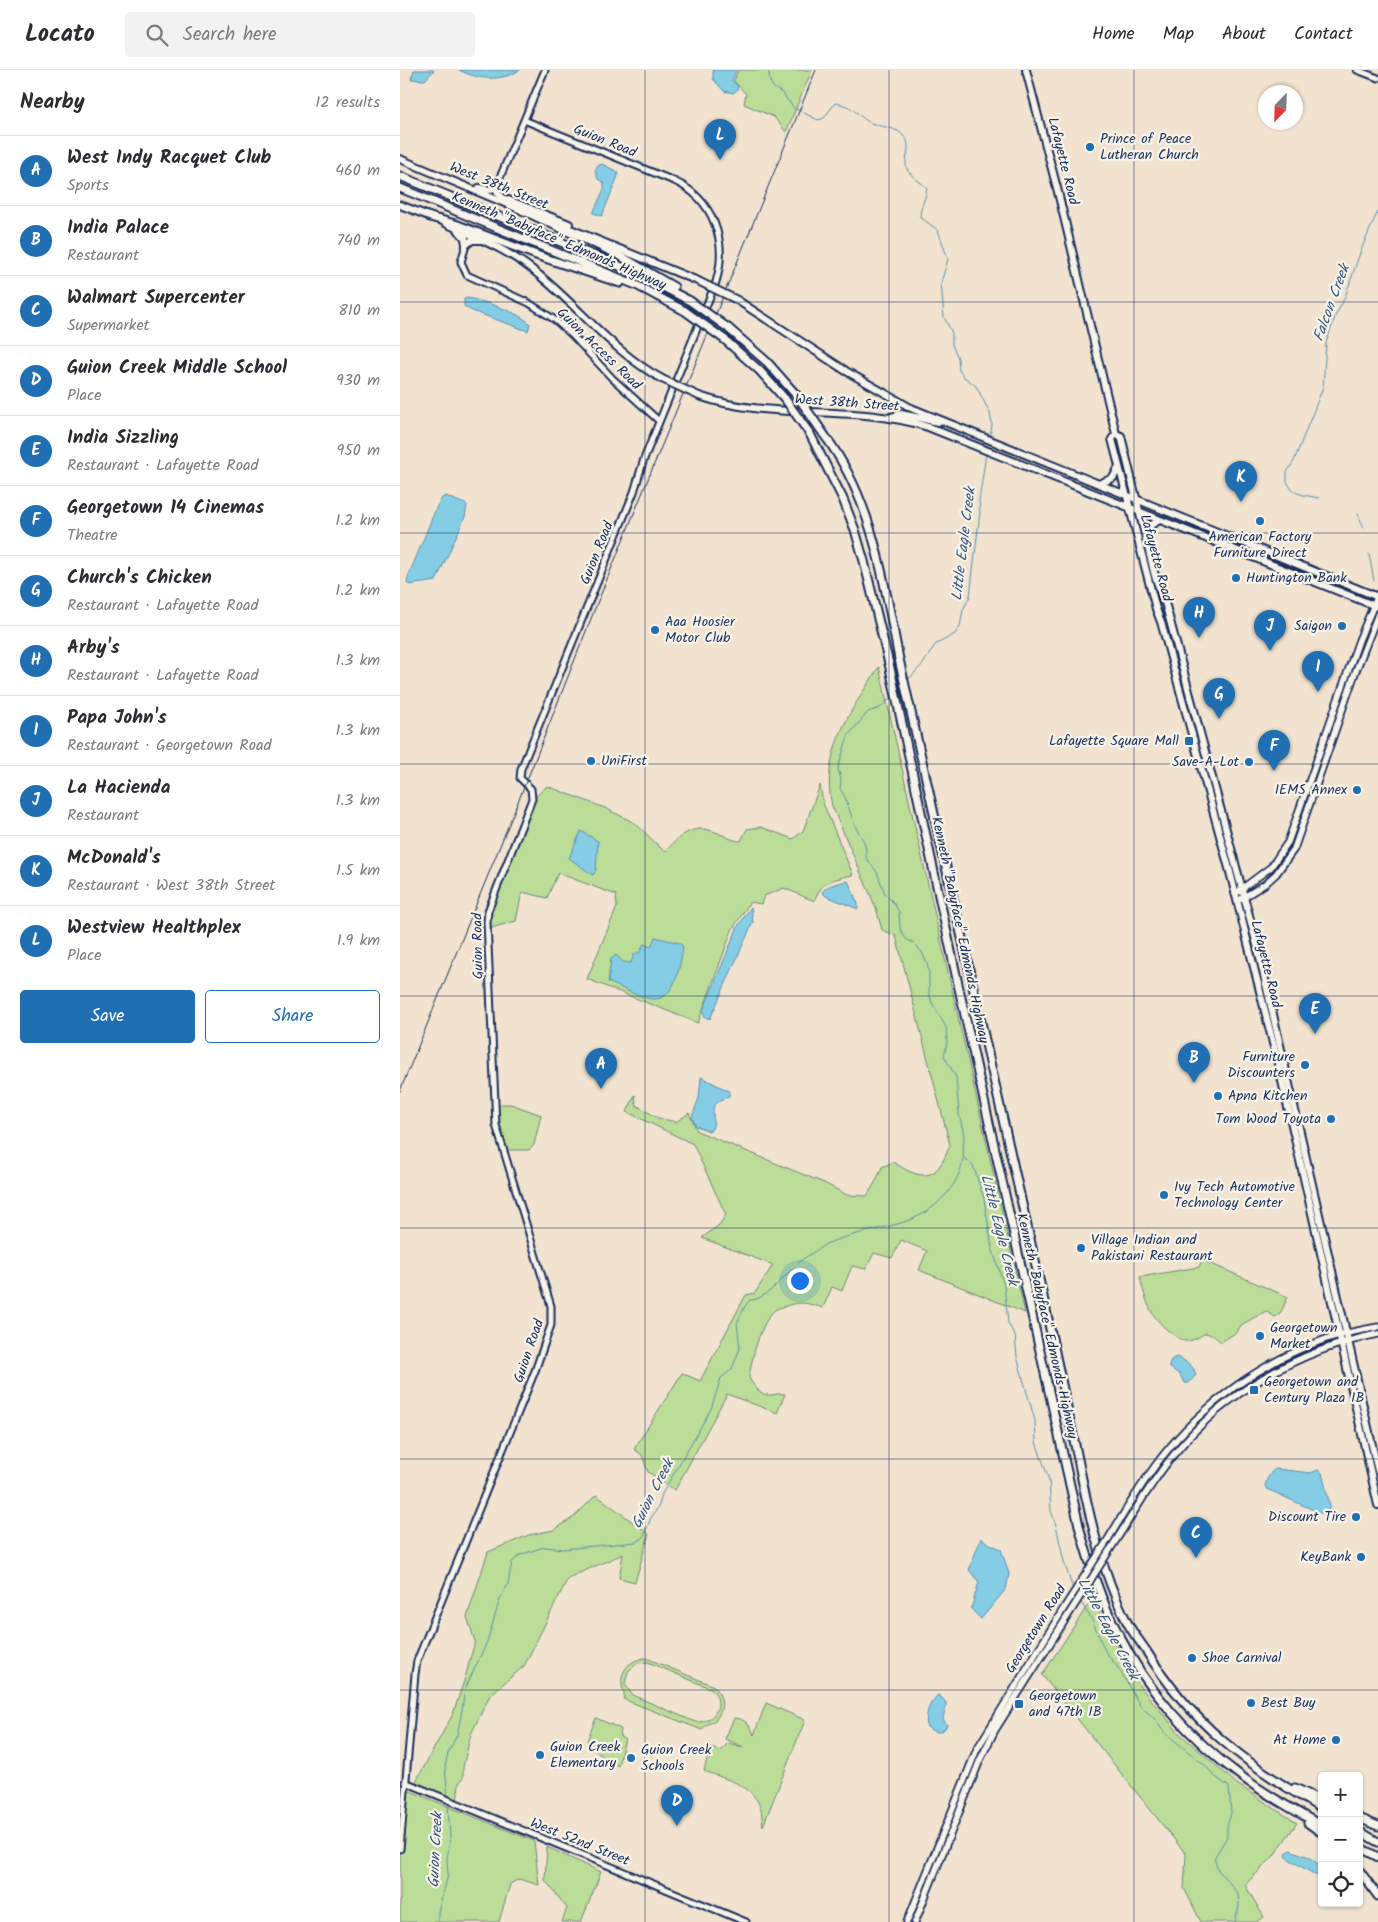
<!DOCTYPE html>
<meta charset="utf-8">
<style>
body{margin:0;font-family:Kalam,sans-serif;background:#f2f2f3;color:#2b2b33}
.controls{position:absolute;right:15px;bottom:15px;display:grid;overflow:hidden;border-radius:5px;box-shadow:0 1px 4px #0004}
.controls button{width:45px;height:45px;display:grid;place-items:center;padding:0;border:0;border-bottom:1px solid #e1e1e2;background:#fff;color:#2b2b33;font:25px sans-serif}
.compass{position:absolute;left:858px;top:15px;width:45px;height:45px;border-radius:50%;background:#fff;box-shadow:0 1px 4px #0004;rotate:203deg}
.you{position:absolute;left:399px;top:1210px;width:18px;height:18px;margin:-12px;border:4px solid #fff;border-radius:50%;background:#1a73e8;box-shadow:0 0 0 8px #1a73e833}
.badge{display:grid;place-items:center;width:32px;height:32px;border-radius:50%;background:#1f6fb2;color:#fff;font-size:16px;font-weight:700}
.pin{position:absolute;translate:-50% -41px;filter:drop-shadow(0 1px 2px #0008)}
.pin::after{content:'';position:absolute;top:26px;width:18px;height:15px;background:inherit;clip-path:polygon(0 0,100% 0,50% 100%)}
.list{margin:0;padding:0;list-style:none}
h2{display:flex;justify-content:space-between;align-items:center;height:65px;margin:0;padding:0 20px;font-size:21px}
h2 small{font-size:16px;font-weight:400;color:#7c7c81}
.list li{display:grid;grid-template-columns:32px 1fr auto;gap:15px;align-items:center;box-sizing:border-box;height:70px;padding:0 20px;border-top:1px solid #e1e1e2}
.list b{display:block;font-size:19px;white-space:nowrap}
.list p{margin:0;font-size:16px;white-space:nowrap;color:#7c7c81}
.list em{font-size:16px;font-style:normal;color:#7c7c81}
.actions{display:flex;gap:10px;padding:15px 20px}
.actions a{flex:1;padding:11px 0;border:1px solid #1f6fb2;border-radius:5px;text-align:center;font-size:18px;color:#1f6fb2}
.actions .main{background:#1f6fb2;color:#fff}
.icon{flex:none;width:28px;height:28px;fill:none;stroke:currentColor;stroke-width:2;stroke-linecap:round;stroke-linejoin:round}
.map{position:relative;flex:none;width:978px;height:1852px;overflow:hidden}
header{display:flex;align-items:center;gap:30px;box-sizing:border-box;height:70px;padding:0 25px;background:#fff;border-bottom:1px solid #e1e1e2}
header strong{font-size:24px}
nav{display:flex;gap:28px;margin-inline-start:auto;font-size:18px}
.search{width:350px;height:45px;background:#f2f2f3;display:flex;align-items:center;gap:12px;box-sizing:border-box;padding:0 18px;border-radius:5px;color:#7c7c81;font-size:19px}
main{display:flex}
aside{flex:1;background:#fff}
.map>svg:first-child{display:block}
.green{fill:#bcdd97;stroke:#6c867a;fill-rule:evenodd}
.water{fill:#84cde5;stroke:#5a8eaf}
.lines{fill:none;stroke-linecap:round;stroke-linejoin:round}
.stream{stroke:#5a8eaf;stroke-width:1}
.tertiary-casing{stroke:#1b2f5e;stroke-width:9}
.secondary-casing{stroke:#1b2f5e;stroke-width:9}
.primary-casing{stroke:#1b2f5e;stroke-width:10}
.motorway-casing{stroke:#1b2f5e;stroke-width:11}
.tertiary{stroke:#f7f3e8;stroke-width:5}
.secondary{stroke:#f7f3e8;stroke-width:5.5}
.primary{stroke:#f7f3e8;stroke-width:6}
.motorway{stroke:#f7f3e8;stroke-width:7}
.rail{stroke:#1b2f5e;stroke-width:1}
.secondary-bridge-casing{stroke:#1b2f5e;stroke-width:9;stroke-linecap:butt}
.primary-bridge-casing{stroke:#1b2f5e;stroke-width:10;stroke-linecap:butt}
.motorway-bridge-casing{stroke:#1b2f5e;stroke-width:11;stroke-linecap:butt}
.secondary-bridge{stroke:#f7f3e8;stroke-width:5.5}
.primary-bridge{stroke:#f7f3e8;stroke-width:6}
.motorway-bridge{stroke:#f7f3e8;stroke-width:7}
.grid{fill:none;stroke:#1b2f5e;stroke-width:1;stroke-opacity:0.55}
.poi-dot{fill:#1f6fb2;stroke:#f7f3e8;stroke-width:2}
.labels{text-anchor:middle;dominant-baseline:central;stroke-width:4.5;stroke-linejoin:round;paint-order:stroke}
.poi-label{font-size:14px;fill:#1b2f5e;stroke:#f7f3e8;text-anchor:start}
.street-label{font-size:14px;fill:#1b2f5e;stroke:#f7f3e8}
.water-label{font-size:15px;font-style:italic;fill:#355680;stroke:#f7f3e8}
</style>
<header>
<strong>Locato</strong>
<div class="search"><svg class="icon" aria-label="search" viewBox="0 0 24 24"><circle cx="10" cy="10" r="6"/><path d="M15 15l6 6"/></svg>Search here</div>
<nav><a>Home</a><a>Map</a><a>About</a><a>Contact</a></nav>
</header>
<main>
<aside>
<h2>Nearby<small>12 results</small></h2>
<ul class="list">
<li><span class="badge">A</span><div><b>West Indy Racquet Club</b><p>Sports</p></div><em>460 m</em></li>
<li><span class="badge">B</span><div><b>India Palace</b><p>Restaurant</p></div><em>740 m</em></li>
<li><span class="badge">C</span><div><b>Walmart Supercenter</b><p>Supermarket</p></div><em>810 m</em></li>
<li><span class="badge">D</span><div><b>Guion Creek Middle School</b><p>Place</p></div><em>930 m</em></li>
<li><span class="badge">E</span><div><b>India Sizzling</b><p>Restaurant · Lafayette Road</p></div><em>950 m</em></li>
<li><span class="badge">F</span><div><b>Georgetown 14 Cinemas</b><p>Theatre</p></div><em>1.2 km</em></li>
<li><span class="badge">G</span><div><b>Church's Chicken</b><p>Restaurant · Lafayette Road</p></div><em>1.2 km</em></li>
<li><span class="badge">H</span><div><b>Arby's</b><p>Restaurant · Lafayette Road</p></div><em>1.3 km</em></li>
<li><span class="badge">I</span><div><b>Papa John's</b><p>Restaurant · Georgetown Road</p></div><em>1.3 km</em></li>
<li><span class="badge">J</span><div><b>La Hacienda</b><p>Restaurant</p></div><em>1.3 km</em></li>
<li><span class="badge">K</span><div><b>McDonald's</b><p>Restaurant · West 38th Street</p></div><em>1.5 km</em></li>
<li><span class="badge">L</span><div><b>Westview Healthplex</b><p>Place</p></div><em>1.9 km</em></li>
</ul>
<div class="actions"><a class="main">Save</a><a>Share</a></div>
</aside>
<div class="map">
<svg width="978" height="1852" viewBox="0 0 978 1852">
<rect width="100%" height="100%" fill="#f1e3cf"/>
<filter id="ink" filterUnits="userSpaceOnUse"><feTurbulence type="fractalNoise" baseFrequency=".02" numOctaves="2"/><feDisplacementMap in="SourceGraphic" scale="10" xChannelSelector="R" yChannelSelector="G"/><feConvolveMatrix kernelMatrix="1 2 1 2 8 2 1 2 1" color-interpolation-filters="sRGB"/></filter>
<g filter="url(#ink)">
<path class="green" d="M338,0H412L386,62L374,47L344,34L346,24L334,11Z
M479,597L625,1243L519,1200L527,1181L501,1170L492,1188L474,1183L466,1199L452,1196L442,1221L432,1217L423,1238C409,1233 400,1231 386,1236C383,1237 377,1238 375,1240C361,1251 351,1290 349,1308C354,1316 361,1327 372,1325C378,1324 379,1323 385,1324L377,1343L327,1324L275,1420C264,1414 258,1408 248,1402L242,1385L234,1379L282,1303L300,1311L346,1225L355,1223L373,1195L302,1168L319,1155L326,1145L293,1074L227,1042L235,1025L236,1035L258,1048L276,1052L289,1043L297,1061L424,1113L447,1125L467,1126L476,1111L482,1097L493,1092C506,1100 526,1114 539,1097C544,1091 547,1082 550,1075L496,866L482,860L476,838L432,736C420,683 451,640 479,597Z
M420,715L423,733L453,805C432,810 423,809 414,831L384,818L364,826L361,834L350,832L332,860L298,953L187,909L217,837L216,825L158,803L147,828L122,822L116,851L91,858L88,841L132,730L147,716L205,738L235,753L265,782C279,766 293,753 315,762C325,765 331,771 341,771L347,759L361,757L393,769L403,761Z
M102,1034H111L141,1045L134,1075L129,1080H108C102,1066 97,1052 98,1036Z
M802,1190L888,1227L880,1244L875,1247L866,1241L841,1255L837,1262L821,1272L814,1266L806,1263C801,1265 794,1271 788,1271C783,1272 778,1268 774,1265C751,1249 746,1233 740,1207L799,1197Z
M196,1425L249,1464L235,1512L219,1508L223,1484L168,1508L124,1596L90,1625L71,1664L63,1697V1708L59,1713L57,1733L14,1715L53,1644L65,1608L75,1571L67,1547L88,1482L129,1465L154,1460L174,1447Z
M692,1529L738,1614L779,1663L837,1714L897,1753L872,1788L845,1815L864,1847L857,1852H801L784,1818L786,1784L642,1605Z
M246,1588L314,1616C323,1626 325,1640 315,1650C310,1654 305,1654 302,1660L223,1629C226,1623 222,1620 222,1614C220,1599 232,1589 246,1588ZM248,1592L312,1619C325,1634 315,1653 295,1652L232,1625L225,1614L228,1601L238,1593Z
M366,1633L405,1650L363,1756C362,1749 362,1739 358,1732C348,1713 322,1708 304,1701L310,1678L320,1681L328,1673L343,1677L325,1669L334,1648C345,1648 351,1656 354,1665Z
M196,1648L221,1659L220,1667L225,1669L218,1696L195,1681L187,1671Z
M5,1719L134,1771L139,1815L119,1809L110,1814L99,1852H0V1779Z
M147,1777L201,1802L181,1852H162L167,1838L145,1810Z"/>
<path class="water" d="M14,0H34L25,10L11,9Z
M59,0H120C101,12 78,10 59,0Z
M313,0H336L332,11L338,16L337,20L333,23L324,21L313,9Z
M202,94L218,102V106L202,146L193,143L204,119V113L198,109L195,101L197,96Z
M67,228C82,230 121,243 130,254L128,261L72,241L64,236V229Z
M46,426L67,435L65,447L36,511L10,515L7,513L8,507L37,436L42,428Z
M181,761L198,771L196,800L193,805L169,788Z
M448,811L458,834V839L426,826L422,822C428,814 439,813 448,811Z
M351,837L353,852L310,949L305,947L303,941L338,856Z
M255,867L280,873L283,877C280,894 276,931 252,929C240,928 220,917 208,912L211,889L216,885L223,892L231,893L234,884L240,882L244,874L251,877Z
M301,1007L329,1021V1026C303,1037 318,1043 312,1059L309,1061L296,1056L292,1047L299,1028Z
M778,1287C786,1292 794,1295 796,1305L789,1313H785L779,1304L769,1297C769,1290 772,1288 778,1287Z
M876,1399L911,1403L918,1400L922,1403L930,1436L927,1443H920L867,1419L865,1416C867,1409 869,1402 876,1399Z
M581,1468L588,1473L601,1479L609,1504L606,1519L581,1549L571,1539L579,1512L569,1500Z
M538,1625C551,1634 545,1636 543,1649L547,1655C542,1665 535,1663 527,1657C525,1646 528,1633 538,1625Z
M890,1780L909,1787L922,1797V1809L887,1788L886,1783Z"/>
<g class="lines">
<path class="stream" d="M367,0L369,3L370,12L374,18L382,23L394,38L418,50L424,48L435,33C456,36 455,45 471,53C483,58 498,56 506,69C512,78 503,90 507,99C510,106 521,112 527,118C526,128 520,137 520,147L538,160L548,189L541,213L544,247L552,263V275L558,288L559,300L564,307L576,316L590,343L592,355L590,368
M919,428L903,425L893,421L887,412V402L894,391L923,317L926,273L935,247L945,227L961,180L978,141
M958,444L964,458
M969,484L974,511
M507,611L523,594L535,575L555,564L560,557L563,540L570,526L580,442L579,431L586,384
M492,627L480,638L468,642L448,666L438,698L441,710L440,719C448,730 449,741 454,753C460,768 467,770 466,788L477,802L485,824L493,832L499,842L500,859L506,869L514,873L522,882L527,894L529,902V923L532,933L546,957L547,972L544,986L556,1007L559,1044L564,1065L563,1087L573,1095L584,1129L592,1178L604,1215L608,1253L615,1266L617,1287L635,1351L636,1372L649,1410L651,1441L656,1455L664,1492L673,1519
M680,1531L692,1550L705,1581L719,1599L741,1637L753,1647L764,1662L806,1696L813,1705L829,1717L831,1743L827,1757V1767L814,1788L818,1800L838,1823L839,1836L835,1852
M48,1728L45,1697L48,1683L57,1665L62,1640L65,1619L87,1572L100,1529L108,1514L112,1492L120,1485L144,1477L163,1479L236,1472L243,1468L251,1448L259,1436L262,1424L311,1339L321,1308L332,1299L340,1278L337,1253L345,1236L350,1230C368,1231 390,1197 406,1187C413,1183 419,1178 426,1174C451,1163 481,1160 507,1151C534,1142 559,1117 563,1089
M38,1852V1842L48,1805L47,1789L50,1769L48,1732"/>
<g class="tertiary-casing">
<path id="tertiary" d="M957,0L978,8
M96,117L145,0
M66,175L61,192L67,205L129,233L155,250L173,266L212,308L259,351
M5,1712L346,1852
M0,1779L15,1604L17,1591L135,1301L151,1255V1236L96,1055L87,852L88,841L132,729L131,719L120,708L121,699L234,422L244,389L316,212C328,172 314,129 274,111L124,50"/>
</g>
<g class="secondary-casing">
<path id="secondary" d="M835,824L871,797L888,772L959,570L978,525
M841,829L865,814L876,804L894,779L955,603L978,544
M707,1471C724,1443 741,1414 761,1388C803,1334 861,1292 926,1269C943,1263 961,1260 978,1257
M709,1481C731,1448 750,1413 775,1383C826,1321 900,1280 978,1264
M507,1852L577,1679L664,1538
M515,1852L580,1690L595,1660L667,1547"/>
</g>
<g class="primary-casing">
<path id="primary" d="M626,0L658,122L716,364L721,366L755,506L766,536L857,875L978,1401
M0,89L126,142
M79,118L89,120L96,117L98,123L103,128L169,154
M0,135L34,148
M45,153C78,168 111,181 139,205C181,239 213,282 262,309
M163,156L298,211
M59,161L65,168L66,175L72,170H81
M337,230L446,301L511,338L978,527
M299,326C374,352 454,333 528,357L978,537
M491,347L501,344L538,352
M716,364L712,369L756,539L761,552L830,802L877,989L978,1435
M701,413L713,408L719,397
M745,464L751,455L760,450"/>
</g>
<g class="motorway-casing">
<path id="motorway" d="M0,106L234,202L290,231
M0,118L236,215L285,241
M122,140L217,184L274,217
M30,147L55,154L139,186L220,213
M328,258L367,292L398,327
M324,269L360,301L385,329
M410,364L443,429L455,460L464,491L490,598L558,914L680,1460C690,1495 701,1531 718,1563C746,1619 790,1669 841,1706C866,1725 894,1740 922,1756
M425,366C473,430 484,512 499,589C548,806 597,1023 646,1240C657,1289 667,1339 678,1389C689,1445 701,1501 727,1552C732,1562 739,1570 745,1579C792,1655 846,1694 922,1739
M895,1718L922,1731
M959,1748L978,1756
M908,1753L922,1763
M959,1761L978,1772
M959,1777L978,1787
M959,1800L978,1826"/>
</g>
<use href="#tertiary" class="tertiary"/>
<use href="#secondary" class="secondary"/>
<use href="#primary" class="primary"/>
<use href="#motorway" class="motorway"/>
<path class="rail" d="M0,1021L135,690L196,536L416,0"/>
<g class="secondary-bridge-casing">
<path id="secondary-bridge" d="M664,1538L707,1471
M667,1547L709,1481"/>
</g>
<g class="primary-bridge-casing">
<path id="primary-bridge" d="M298,211L337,230
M262,309L299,326"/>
</g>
<g class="motorway-bridge-casing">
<path id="motorway-bridge" d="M290,231L328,258
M285,241L324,269
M398,327L425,366
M385,329L410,364"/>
</g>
<use href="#secondary-bridge" class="secondary-bridge"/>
<use href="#primary-bridge" class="primary-bridge"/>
<use href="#motorway-bridge" class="motorway-bridge"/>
</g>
</g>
<path class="grid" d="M245,0V1852M489,0V1852M734,0V1852M0,232H978M0,463H978M0,694H978M0,926H978M0,1158H978M0,1389H978M0,1620H978"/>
<g class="poi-dot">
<circle cx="690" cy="77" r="5"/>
<circle cx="860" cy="451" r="5"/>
<circle cx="836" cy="508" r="5"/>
<circle cx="942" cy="556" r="5"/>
<circle cx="255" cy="560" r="5"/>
<rect x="784" y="666" width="10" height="10" rx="2.5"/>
<circle cx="191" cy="691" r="5"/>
<circle cx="849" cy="692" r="5"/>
<circle cx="957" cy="720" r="5"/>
<circle cx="905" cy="995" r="5"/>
<circle cx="818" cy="1026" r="5"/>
<circle cx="931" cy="1049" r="5"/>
<circle cx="764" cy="1125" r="5"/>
<circle cx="681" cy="1178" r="5"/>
<circle cx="860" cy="1266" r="5"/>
<rect x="849" y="1315" width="10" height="10" rx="2.5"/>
<circle cx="956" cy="1447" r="5"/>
<circle cx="961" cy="1487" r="5"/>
<circle cx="792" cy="1588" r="5"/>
<circle cx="851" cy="1633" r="5"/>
<rect x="614" y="1629" width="10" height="10" rx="2.5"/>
<circle cx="936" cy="1670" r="5"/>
<circle cx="140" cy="1685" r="5"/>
<circle cx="231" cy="1688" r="5"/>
</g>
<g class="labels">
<g class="poi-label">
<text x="700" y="69">Prince of Peace<tspan x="700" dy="16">Lutheran Church</tspan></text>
<text x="860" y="467" text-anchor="middle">American Factory<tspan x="860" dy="16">Furniture Direct</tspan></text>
<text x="846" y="508">Huntington Bank</text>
<text x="265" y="552">Aaa Hoosier<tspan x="265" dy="16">Motor Club</tspan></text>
<text x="932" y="556" text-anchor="end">Saigon</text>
<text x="779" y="671" text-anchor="end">Lafayette Square Mall</text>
<text x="201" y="691">UniFirst</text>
<text x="839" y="692" text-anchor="end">Save-A-Lot</text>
<text x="947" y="720" text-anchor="end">IEMS Annex</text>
<text x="895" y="987" text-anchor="end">Furniture<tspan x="895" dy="16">Discounters</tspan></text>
<text x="828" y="1026">Apna Kitchen</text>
<text x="921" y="1049" text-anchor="end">Tom Wood Toyota</text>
<text x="774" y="1117">Ivy Tech Automotive<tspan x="774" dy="16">Technology Center</tspan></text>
<text x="691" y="1170">Village Indian and<tspan x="691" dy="16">Pakistani Restaurant</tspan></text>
<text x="870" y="1258">Georgetown<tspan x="870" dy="16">Market</tspan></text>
<text x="864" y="1312">Georgetown and<tspan x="864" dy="16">Century Plaza IB</tspan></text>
<text x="946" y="1447" text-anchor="end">Discount Tire</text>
<text x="951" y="1487" text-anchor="end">KeyBank</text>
<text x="802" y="1588">Shoe Carnival</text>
<text x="629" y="1626">Georgetown<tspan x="629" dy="16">and 47th IB</tspan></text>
<text x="861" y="1633">Best Buy</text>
<text x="926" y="1670" text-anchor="end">At Home</text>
<text x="150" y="1677">Guion Creek<tspan x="150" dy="16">Elementary</tspan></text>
<text x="241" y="1680">Guion Creek<tspan x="241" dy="16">Schools</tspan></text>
</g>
<g class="street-label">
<text transform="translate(205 71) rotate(22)">Guion Road</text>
<text transform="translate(663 91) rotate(76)">Lafayette Road</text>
<text transform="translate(99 116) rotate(22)">West 38th Street</text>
<text transform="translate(159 171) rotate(23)">Kenneth "Babyface" Edmonds Highway</text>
<text transform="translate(199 279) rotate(44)">Guion Access Road</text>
<text transform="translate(447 333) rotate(4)">West 38th Street</text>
<text transform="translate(197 483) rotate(-68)">Guion Road</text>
<text transform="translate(756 488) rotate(75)">Lafayette Road</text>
<text transform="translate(560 860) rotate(78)">Kenneth "Babyface" Edmonds Highway</text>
<text transform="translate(78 876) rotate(-91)">Guion Road</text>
<text transform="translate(866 894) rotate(76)">Lafayette Road</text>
<text transform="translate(647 1256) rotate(77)">Kenneth "Babyface" Edmonds Highway</text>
<text transform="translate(129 1281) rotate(-71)">Guion Road</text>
<text transform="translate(636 1559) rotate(-58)">Georgetown Road</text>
<text transform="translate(180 1772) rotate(22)">West 52nd Street</text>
</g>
<g class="water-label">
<text transform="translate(932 233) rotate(-70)">Falcon Creek</text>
<text transform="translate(564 474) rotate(-83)">Little Eagle Creek</text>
<text transform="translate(599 1160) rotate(76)">Little Eagle Creek</text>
<text transform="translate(253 1424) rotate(-63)">Guion Creek</text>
<text transform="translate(708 1559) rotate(62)">Little Eagle Creek</text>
<text transform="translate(36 1780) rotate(-87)">Guion Creek</text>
</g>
</g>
</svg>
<div class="controls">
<button>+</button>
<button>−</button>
<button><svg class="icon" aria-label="locate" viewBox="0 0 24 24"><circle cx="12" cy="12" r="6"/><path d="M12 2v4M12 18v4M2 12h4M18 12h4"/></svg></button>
</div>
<svg class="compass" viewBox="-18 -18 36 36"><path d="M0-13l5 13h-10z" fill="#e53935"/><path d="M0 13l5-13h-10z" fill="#7c7c81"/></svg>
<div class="you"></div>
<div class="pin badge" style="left:201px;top:1019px">A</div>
<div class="pin badge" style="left:794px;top:1013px">B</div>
<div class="pin badge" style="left:796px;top:1488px">C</div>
<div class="pin badge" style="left:277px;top:1756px">D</div>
<div class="pin badge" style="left:915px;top:964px">E</div>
<div class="pin badge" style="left:874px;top:701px">F</div>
<div class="pin badge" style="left:819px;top:649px">G</div>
<div class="pin badge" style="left:799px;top:568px">H</div>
<div class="pin badge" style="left:918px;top:622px">I</div>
<div class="pin badge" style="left:870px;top:581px">J</div>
<div class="pin badge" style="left:841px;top:432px">K</div>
<div class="pin badge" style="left:320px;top:90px">L</div>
</div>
</main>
